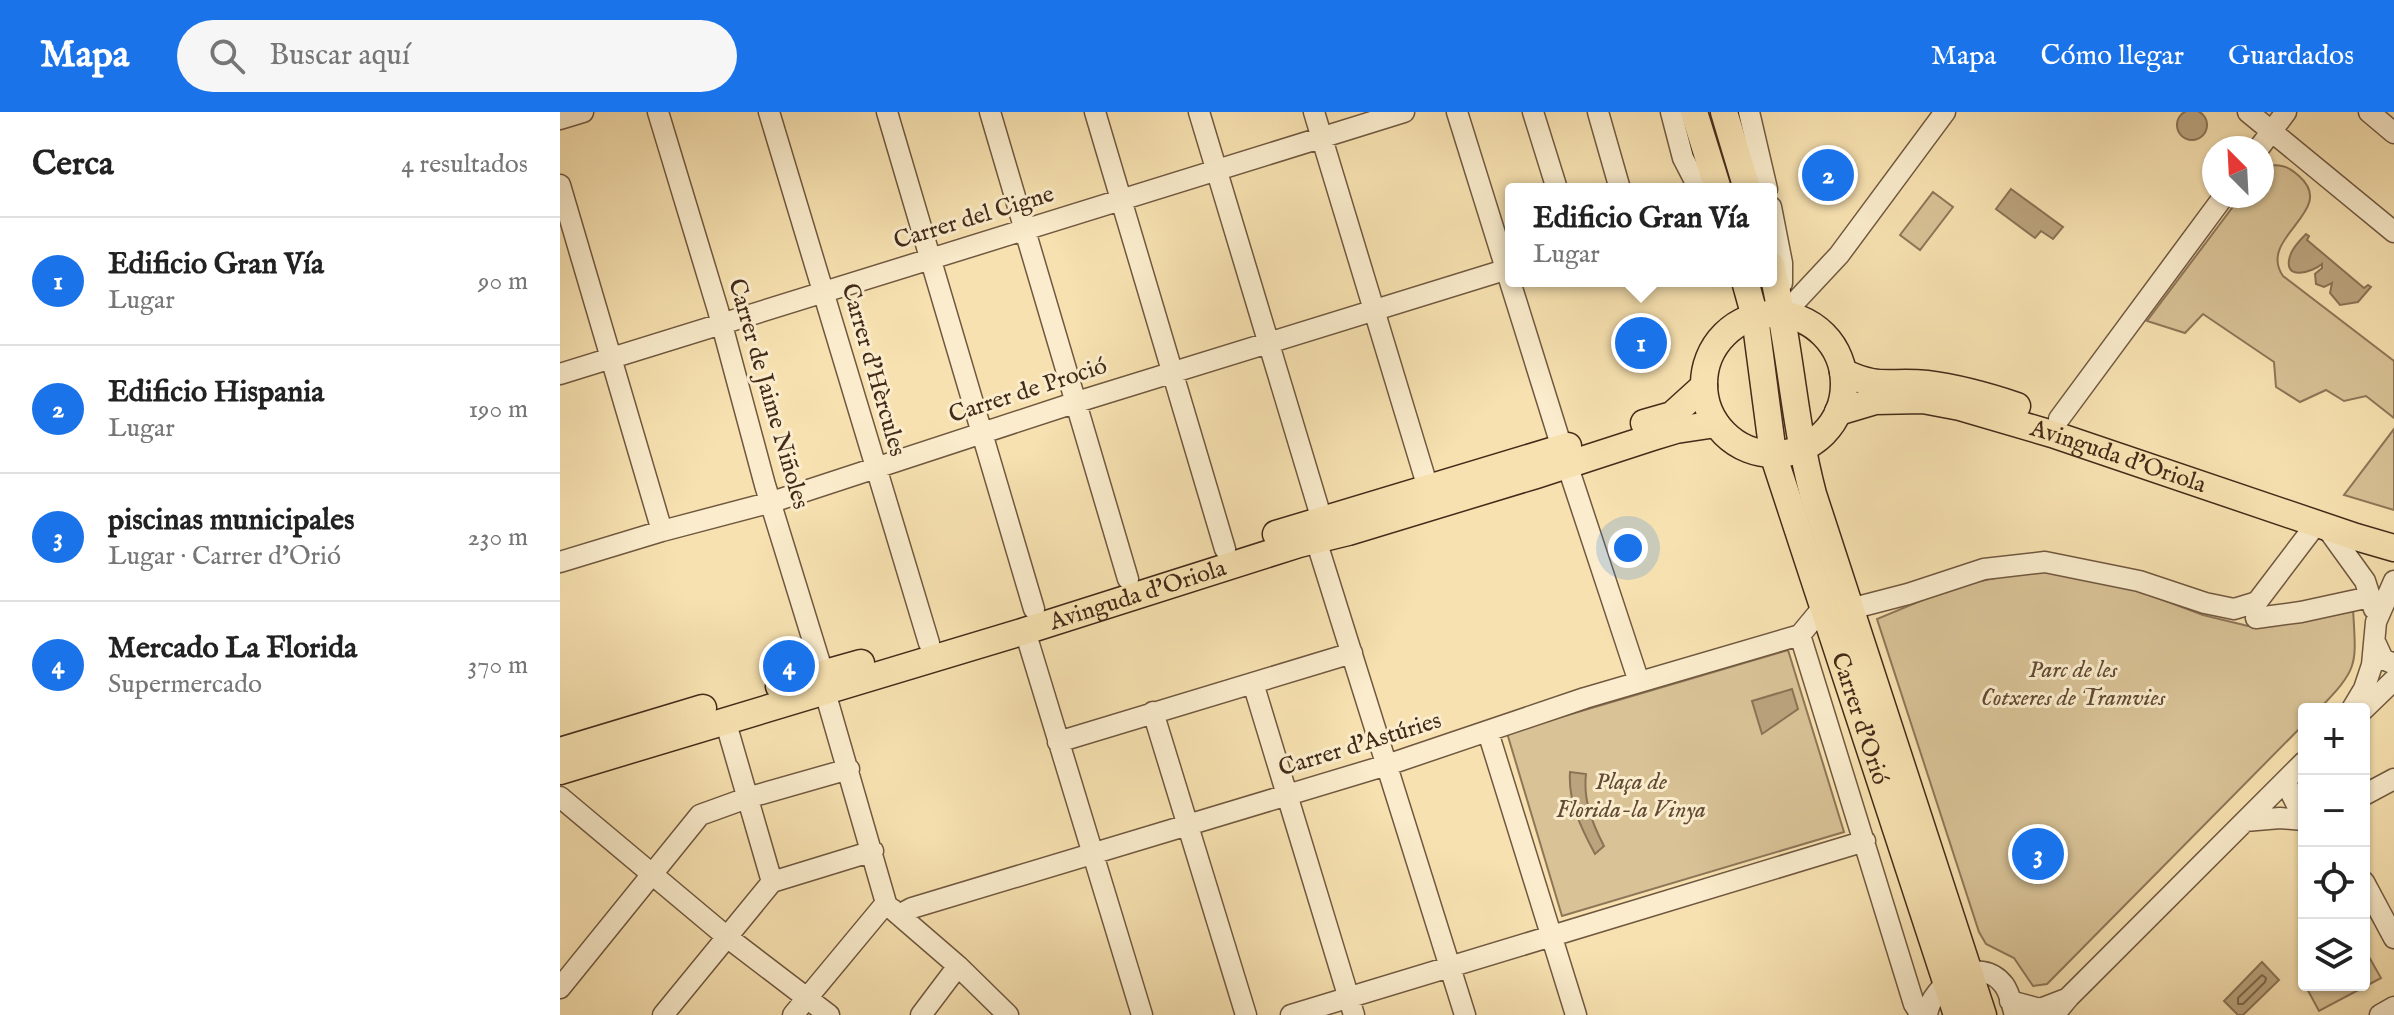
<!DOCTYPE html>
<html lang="es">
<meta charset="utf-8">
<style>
body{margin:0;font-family:"IM FELL English",serif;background:#f6f6f6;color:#222}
.controls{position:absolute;right:24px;bottom:24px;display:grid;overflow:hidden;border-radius:8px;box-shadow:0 2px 6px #0004}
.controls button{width:72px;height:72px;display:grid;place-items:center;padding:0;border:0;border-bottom:2px solid #e0e0e0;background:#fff;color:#222;font:40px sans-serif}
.compass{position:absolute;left:1642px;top:24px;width:72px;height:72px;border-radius:50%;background:#fff;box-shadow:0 2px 6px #0004;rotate:336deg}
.you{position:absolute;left:1068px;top:436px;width:28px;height:28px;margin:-20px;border:6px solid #fff;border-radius:50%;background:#1a73e8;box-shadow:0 0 0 12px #1a73e833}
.badge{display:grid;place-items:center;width:52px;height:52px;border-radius:50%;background:#1a73e8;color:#fff;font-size:26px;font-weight:700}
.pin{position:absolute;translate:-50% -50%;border:4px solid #fff;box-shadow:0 2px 8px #0006}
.popup{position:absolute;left:945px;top:71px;width:272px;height:104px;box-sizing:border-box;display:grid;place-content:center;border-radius:8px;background:#fff;filter:drop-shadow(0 2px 6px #0005);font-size:26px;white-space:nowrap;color:#767676}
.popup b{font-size:30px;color:#222}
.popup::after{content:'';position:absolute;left:50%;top:100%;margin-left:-16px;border:16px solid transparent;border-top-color:#fff}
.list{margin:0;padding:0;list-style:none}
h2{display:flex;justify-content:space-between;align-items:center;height:104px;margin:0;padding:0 32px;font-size:34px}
h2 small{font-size:26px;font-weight:400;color:#767676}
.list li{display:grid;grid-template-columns:52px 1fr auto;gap:24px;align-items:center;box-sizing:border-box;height:128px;padding:0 32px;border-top:2px solid #e0e0e0}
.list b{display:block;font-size:30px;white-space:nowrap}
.list p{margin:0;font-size:26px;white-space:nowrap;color:#767676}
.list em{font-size:26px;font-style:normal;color:#767676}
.icon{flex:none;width:44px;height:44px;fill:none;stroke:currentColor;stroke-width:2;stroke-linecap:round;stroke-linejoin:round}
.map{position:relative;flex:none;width:1834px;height:903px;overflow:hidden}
header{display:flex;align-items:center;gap:48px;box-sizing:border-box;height:112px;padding:0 40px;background:#1a73e8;color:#fff}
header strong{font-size:38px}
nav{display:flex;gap:44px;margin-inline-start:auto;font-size:28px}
.search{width:560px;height:72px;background:#f6f6f6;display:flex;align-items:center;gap:20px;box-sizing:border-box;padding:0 28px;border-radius:44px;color:#767676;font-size:30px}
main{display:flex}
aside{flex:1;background:#fff}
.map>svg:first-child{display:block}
.green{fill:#d8c296;stroke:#8e7658;stroke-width:2}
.water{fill:#baa37d;stroke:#8a7355;stroke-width:2}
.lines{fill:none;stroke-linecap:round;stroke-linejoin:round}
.shore{stroke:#7e674c;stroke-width:2}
.minor-casing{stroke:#705840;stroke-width:23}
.major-casing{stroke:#432b1a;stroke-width:29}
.minor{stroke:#faeccc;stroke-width:20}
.major{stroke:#f7e1b0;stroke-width:26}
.labels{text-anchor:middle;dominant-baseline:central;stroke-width:6;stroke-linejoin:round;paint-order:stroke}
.street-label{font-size:24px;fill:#432b1a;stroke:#faeccc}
.park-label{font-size:24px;font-style:italic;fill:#614933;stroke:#faeccc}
</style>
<header>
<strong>Mapa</strong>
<div class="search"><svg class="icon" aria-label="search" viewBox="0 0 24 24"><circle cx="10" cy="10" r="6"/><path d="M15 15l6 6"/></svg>Buscar aquí</div>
<nav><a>Mapa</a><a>Cómo llegar</a><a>Guardados</a></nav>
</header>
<main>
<aside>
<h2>Cerca<small>4 resultados</small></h2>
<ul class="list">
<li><span class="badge">1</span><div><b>Edificio Gran Vía</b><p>Lugar</p></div><em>90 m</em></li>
<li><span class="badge">2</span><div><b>Edificio Hispania</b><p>Lugar</p></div><em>190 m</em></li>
<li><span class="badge">3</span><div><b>piscinas municipales</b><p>Lugar · Carrer d'Orió</p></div><em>230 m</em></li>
<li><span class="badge">4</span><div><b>Mercado La Florida</b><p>Supermercado</p></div><em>370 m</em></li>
</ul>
</aside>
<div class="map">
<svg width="1834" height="903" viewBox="0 0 1834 903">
<rect width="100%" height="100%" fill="#f7e1b0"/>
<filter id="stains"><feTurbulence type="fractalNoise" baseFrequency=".0025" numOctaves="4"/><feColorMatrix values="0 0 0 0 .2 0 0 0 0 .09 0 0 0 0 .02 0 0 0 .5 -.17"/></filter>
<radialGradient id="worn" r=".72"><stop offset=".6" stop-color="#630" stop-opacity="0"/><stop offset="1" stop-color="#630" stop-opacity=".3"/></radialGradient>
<path class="green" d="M1710,53C1724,53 1729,55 1739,64C1779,99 1696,125 1723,164L1834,249V306L1806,284L1784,289L1766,278L1740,290L1716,275L1714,250L1643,202L1625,221L1587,209L1681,84H1702V58Z
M1373,80L1393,95L1360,138L1340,123Z
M1834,317V398L1784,383Z
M1475,458L1550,468L1643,503L1688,514L1726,512L1793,496C1796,553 1800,555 1759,597H1744V612L1487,872L1473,874L1454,846L1426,832L1419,820L1317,507L1396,474Z
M1228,538L1284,720L1002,804L947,621Z
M1804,836L1821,866L1759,899L1745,873H1804Z"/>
<path class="water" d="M1617 13a15 15 0 1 1 30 0a15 15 0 1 1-30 0Z
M1451,77L1503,115L1493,127L1481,119L1475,126L1436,97Z
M1746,122L1749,124L1747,128L1804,176L1808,173L1811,175L1798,190L1780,193L1770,181L1772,171L1764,175L1756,172L1755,162L1762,156V152C1753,160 1722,170 1730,144C1732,136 1740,128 1746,122Z
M1232,577L1238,597L1202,622L1192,589Z
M1010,660L1026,662C1023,688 1032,711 1044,734L1035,742C1021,716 1008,690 1010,660Z
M1702,850L1719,868L1683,903H1678L1664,889Z"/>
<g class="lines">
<path class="shore" d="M1702,863L1706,866L1705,870L1683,892H1678V886Z"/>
<g class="minor-casing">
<path id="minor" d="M98,0L158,198L205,373L263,561L265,580L326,791
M209,0L369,531
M327,0L474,497
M430,0L568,467
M535,0L665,437
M639,0L762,408L756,428L905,903
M754,0L868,376
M897,0L1007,352L1079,570
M973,0L997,77
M1038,0L1060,77
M1111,0L1123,46L1139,77
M1189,0L1207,77
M1688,0L1834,120
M1809,0L1834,21
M0,7L23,0
M1699,36L1726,0
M0,73L102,419
M1211,95L1222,151V171
M1223,203L1279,143L1385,0
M0,262L844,0
M1499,307L1664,84
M1766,415L1805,469L1814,497
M0,450L102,419L212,390L517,290L951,156
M1290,497L1348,482L1424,457L1485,450L1579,469L1645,491L1674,497L1697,490L1757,411
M1696,506L1741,500L1810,485
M465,519L582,903
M1240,523L1354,892L1361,903
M1816,532L1823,547L1834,552
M693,571L794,903
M1792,597L1804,577L1812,553L1816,510L1834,469
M1804,597L1834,568
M593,600L686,903
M165,608L212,770
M928,620L1016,903
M498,630L792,541
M1725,669L1736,691L1744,698
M1804,683L1834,667
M0,685L167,825L269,903
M1685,709L1720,706L1744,708
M1804,770L1834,826
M332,797L398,854L448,903
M339,803L352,796L827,653L1025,586L1240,523L1264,494
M0,876L140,703L187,686L289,657
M1450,889L1480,897L1506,887
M103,903L212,770L313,739
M233,903L326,791
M361,903L398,854
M731,903L1305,729
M1367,903C1371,872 1420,841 1444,873C1450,881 1452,894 1455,903
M1494,903L1509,885L1744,650
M1820,903L1834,895"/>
</g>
<g class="major-casing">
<g id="major">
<path d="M1134,0L1158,77"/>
<path d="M1164,0L1187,77"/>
<path d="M1211,153C1230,229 1233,307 1253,382L1423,903"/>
<path id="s1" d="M1185,169L1195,205L1213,342L1397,903"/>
<circle cx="1214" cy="272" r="70"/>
<path d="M1283,260C1319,278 1330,268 1367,272C1399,276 1427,284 1457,294"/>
<path id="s2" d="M1278,300L1315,289L1363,288L1400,295L1492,322L1796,425L1834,436"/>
<path d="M1084,311L1112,303L1144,274"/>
<path d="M716,422L1008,334"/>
<path d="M219,574L301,551"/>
<path d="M0,639L143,596"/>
<path id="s3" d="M0,659L465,519L739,432L788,420L976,363L1093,325L1116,318L1156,312"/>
</g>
</g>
<use href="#minor" class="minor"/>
<use href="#major" class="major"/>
</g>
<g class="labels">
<g class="street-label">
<text transform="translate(414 106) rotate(-17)">Carrer del Cigne</text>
<text transform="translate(313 258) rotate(74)">Carrer d'Hèrcules</text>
<text transform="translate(468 279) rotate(-18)">Carrer de Proció</text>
<text transform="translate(208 282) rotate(74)">Carrer de Jaime Niñoles</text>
<text stroke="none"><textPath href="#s2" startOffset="290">Avinguda d'Oriola</textPath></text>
<text stroke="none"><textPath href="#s3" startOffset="604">Avinguda d'Oriola</textPath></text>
<text stroke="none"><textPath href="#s1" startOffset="454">Carrer d'Orió</textPath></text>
<text transform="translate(800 633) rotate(-17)">Carrer d'Astúries</text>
</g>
<g class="park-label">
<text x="1513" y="558">Parc de les<tspan x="1513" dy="28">Cotxeres de Tramvies</tspan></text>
<text x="1071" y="670">Plaça de<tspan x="1071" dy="28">Florida-la Vinya</tspan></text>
</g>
</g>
<rect width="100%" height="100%" filter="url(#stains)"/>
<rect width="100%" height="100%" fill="url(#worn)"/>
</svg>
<div class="controls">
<button>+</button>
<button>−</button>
<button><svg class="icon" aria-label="locate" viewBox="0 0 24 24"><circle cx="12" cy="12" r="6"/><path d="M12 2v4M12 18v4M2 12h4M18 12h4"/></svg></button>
<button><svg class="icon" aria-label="layers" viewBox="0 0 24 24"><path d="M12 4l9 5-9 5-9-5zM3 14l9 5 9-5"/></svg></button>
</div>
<svg class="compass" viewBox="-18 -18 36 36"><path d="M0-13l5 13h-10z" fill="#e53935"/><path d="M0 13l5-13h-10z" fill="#767676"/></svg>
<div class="you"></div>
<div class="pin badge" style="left:1081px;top:231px">1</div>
<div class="popup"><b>Edificio Gran Vía</b>Lugar</div>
<div class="pin badge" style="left:1268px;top:63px">2</div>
<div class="pin badge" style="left:1478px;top:742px">3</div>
<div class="pin badge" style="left:229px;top:554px">4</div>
</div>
</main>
